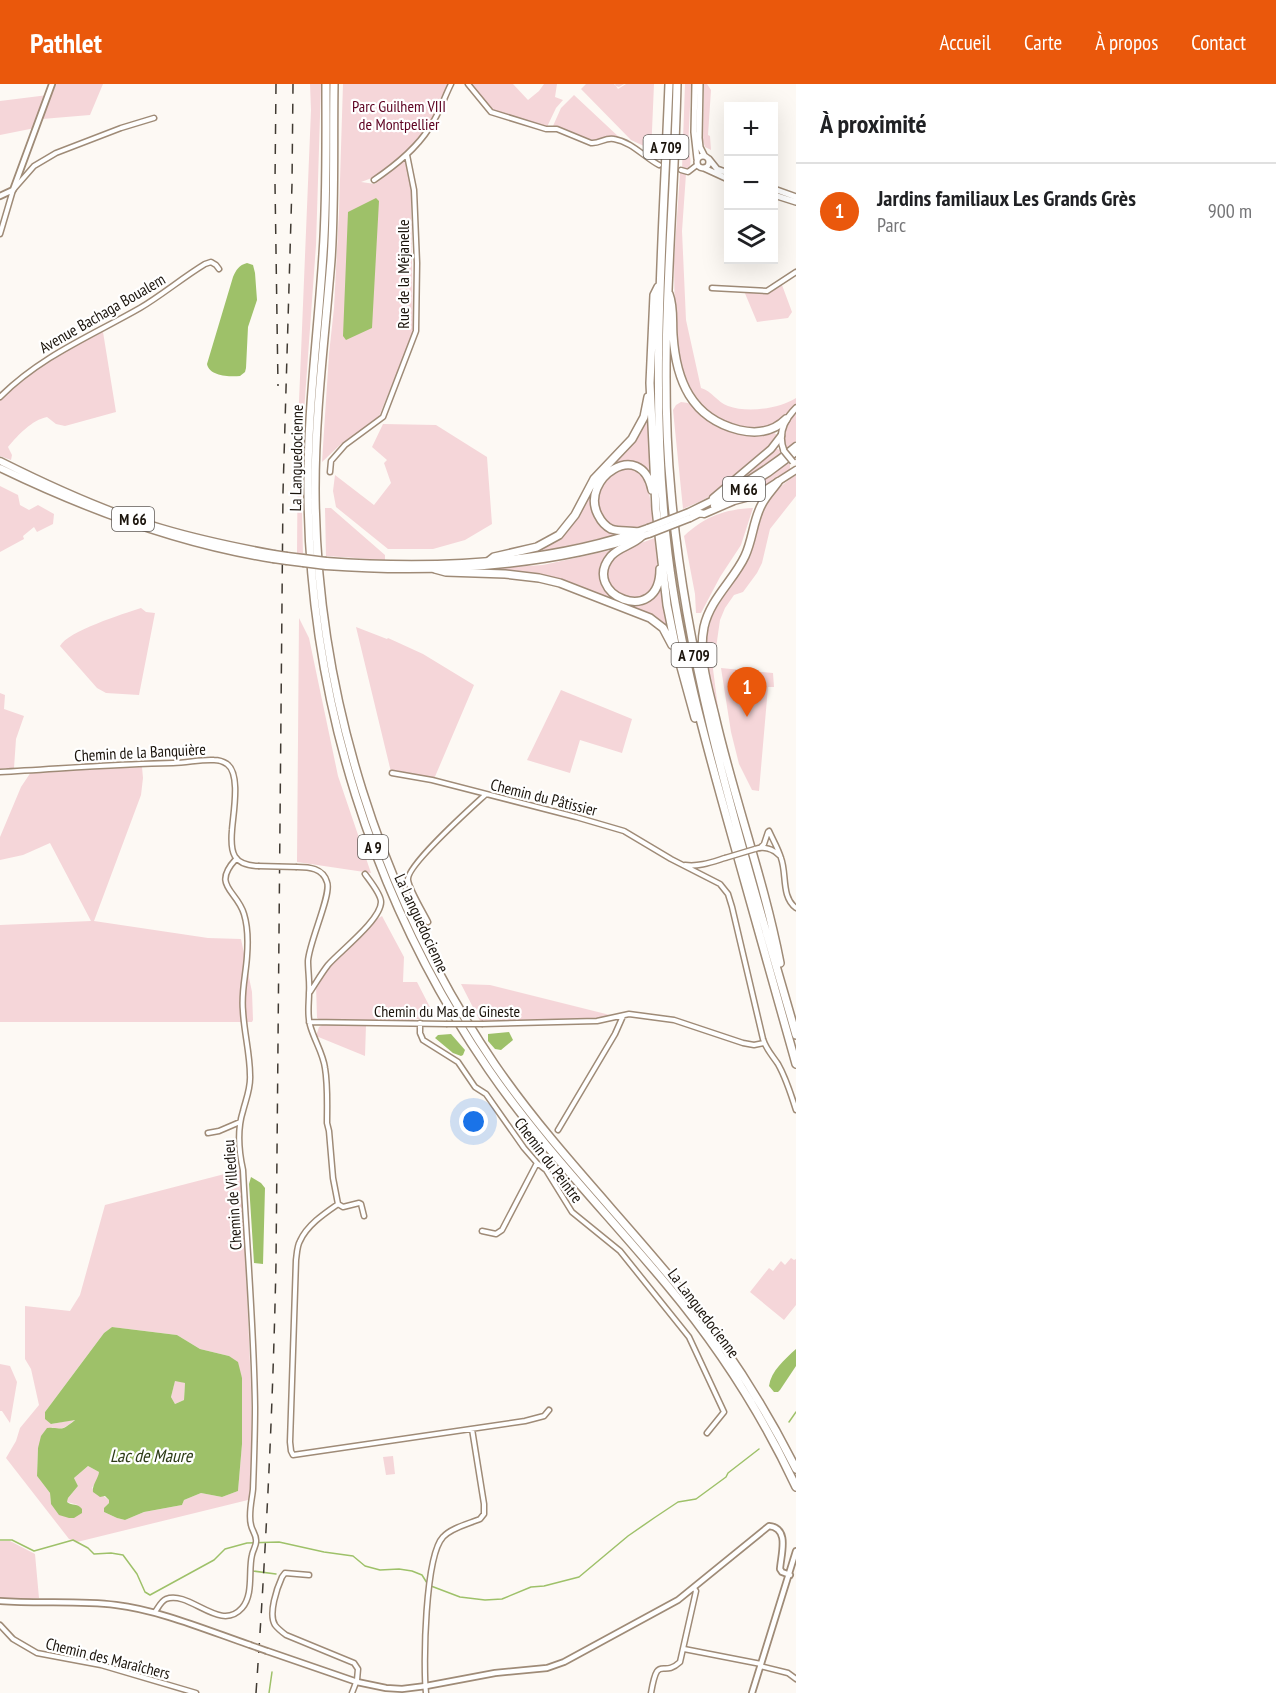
<!DOCTYPE html>
<html lang="fr">
<meta charset="utf-8">
<style>
body{margin:0;font-family:"PT Sans Narrow",sans-serif;background:#f6f6f6;color:#202124}
.controls{position:absolute;right:18px;top:18px;display:grid;overflow:hidden;border-radius:0px;box-shadow:0 6px 24px #0002}
.controls button{width:54px;height:54px;display:grid;place-items:center;padding:0;border:0;border-bottom:2px solid #e0e0e0;background:#fff;color:#202124;font:30px sans-serif}
.you{position:absolute;left:474px;top:1038px;width:21px;height:21px;margin:-15px;border:4px solid #fff;border-radius:50%;background:#1a73e8;box-shadow:0 0 0 9px #1a73e833}
.badge{display:grid;place-items:center;width:39px;height:39px;border-radius:50%;background:#ea580c;color:#fff;font-size:20px;font-weight:700}
.pin{position:absolute;translate:-50% -50px;filter:drop-shadow(0 2px 3px #0008)}
.pin::after{content:'';position:absolute;top:32px;width:21px;height:18px;background:inherit;clip-path:polygon(0 0,100% 0,50% 100%)}
.list{margin:0;padding:0;list-style:none}
h2{display:flex;justify-content:space-between;align-items:center;height:78px;margin:0;padding:0 24px;font-size:26px}
h2 small{font-size:20px;font-weight:400;color:#757577}
.list li{display:grid;grid-template-columns:39px 1fr auto;gap:18px;align-items:center;box-sizing:border-box;height:96px;padding:0 24px;border-top:2px solid #e0e0e0}
.list b{display:block;font-size:22px;white-space:nowrap}
.list p{margin:0;font-size:20px;white-space:nowrap;color:#757577}
.list em{font-size:20px;font-style:normal;color:#757577}
.icon{flex:none;width:33px;height:33px;fill:none;stroke:currentColor;stroke-width:2;stroke-linecap:round;stroke-linejoin:round}
.map{position:relative;flex:none;width:796px;height:1609px;overflow:hidden}
header{display:flex;align-items:center;gap:36px;box-sizing:border-box;height:84px;padding:0 30px;background:#ea580c;color:#fff}
header strong{font-size:28px}
nav{display:flex;gap:33px;margin-inline-start:auto;font-size:21px}
main{display:flex}
aside{flex:1;background:#fff}
.map>svg:first-child{display:block}
.green{fill:#f5d6d9;fill-rule:evenodd}
.water{fill:#9ec169;fill-rule:evenodd}
.lines{fill:none;stroke-linecap:round;stroke-linejoin:round}
.stream{stroke:#9ec169;stroke-width:1.5}
.minor-casing{stroke:#9f8b77;stroke-width:7}
.tertiary-casing{stroke:#9f8b77;stroke-width:8}
.secondary-casing{stroke:#9f8b77;stroke-width:8}
.trunk-casing{stroke:#9f8b77;stroke-width:9}
.motorway-casing{stroke:#9f8b77;stroke-width:10}
.minor{stroke:#fff;stroke-width:4}
.tertiary{stroke:#fff;stroke-width:4.5}
.secondary{stroke:#fff;stroke-width:5}
.trunk{stroke:#fff;stroke-width:6}
.motorway{stroke:#fff;stroke-width:7}
.rail{stroke:#403a32;stroke-width:1.5;stroke-dasharray:10 10;stroke-linecap:butt}
.minor-bridge-casing{stroke:#9f8b77;stroke-width:7;stroke-linecap:butt}
.tertiary-bridge-casing{stroke:#9f8b77;stroke-width:8;stroke-linecap:butt}
.secondary-bridge-casing{stroke:#9f8b77;stroke-width:8;stroke-linecap:butt}
.trunk-bridge-casing{stroke:#9f8b77;stroke-width:9;stroke-linecap:butt}
.minor-bridge{stroke:#fff;stroke-width:4}
.tertiary-bridge{stroke:#fff;stroke-width:4.5}
.secondary-bridge{stroke:#fff;stroke-width:5}
.trunk-bridge{stroke:#fff;stroke-width:6}
.labels{text-anchor:middle;dominant-baseline:central;stroke-width:4.5;stroke-linejoin:round;paint-order:stroke}
.shield{fill:#fff;stroke:#5f5a55;stroke-width:1.5}
.shield-label{font-size:15px;font-weight:bold;fill:#1b140c}
.park-label{font-size:16px;fill:#5e0322;stroke:#fff}
.street-label{font-size:16px;fill:#1b140c;stroke:#fff}
.water-label{font-size:18px;font-style:italic;fill:#2d3b17;stroke:#fff}
</style>
<header>
<strong>Pathlet</strong>
<nav><a>Accueil</a><a>Carte</a><a>À propos</a><a>Contact</a></nav>
</header>
<main>
<div class="map">
<svg width="796" height="1609" viewBox="0 0 796 1609">
<rect width="100%" height="100%" fill="#fdf9f4"/>
<path class="green" d="M56,0H103L90,31L42,35Z
M310,0H321L316,161L303,342L301,387L303,470H297L298,342L311,26Z
M343,0H449C443,14 437,30 428,42C412,66 388,90 361,98L375,100L405,76L411,106L413,249L378,335L341,360L322,378L329,270L334,224L339,128Z
M468,0H513L528,16L539,7L544,0H557L555,13L563,16L556,24L546,45L491,28Z
M586,0H614L616,2L615,0H624L619,3L616,2L618,5L626,0H654L651,70L646,63L631,56L581,5Z
M685,0H691L688,65C690,72 693,81 687,86L682,85Z
M704,0H707L711,6L708,51L710,52L711,66L705,63L703,57Z
M48,11L35,44L0,51V17Z
M574,11L620,54L606,53L598,57H593L562,44L553,42L561,24Z
M680,89L686,90L682,147L686,236L701,304C712,307 717,318 728,322C747,329 779,325 796,314V320L777,340L761,345H746L729,340L709,329L696,316L687,300V297L678,280L675,246L674,178Z
M782,201L792,228L788,234L757,238L744,207L769,209Z
M103,248L116,328L65,342L56,340L47,333C32,336 18,351 8,363L12,371L11,376L0,372V315L52,273Z
M681,318L688,319L702,330L759,351L773,348L777,351C769,370 720,408 701,417C695,420 689,422 683,425L673,326L676,321Z
M796,328V357L786,365C782,351 787,339 796,328Z
M646,335H648L651,395C642,381 639,382 623,380C614,387 600,398 594,407C586,419 595,438 606,446C610,449 614,449 619,450L568,462L530,469V467L555,457L595,398Z
M383,340L436,341L487,373L492,440L465,456L433,465H388L336,423L333,407L335,391L374,421L391,399L384,379L387,376L372,363Z
M775,364L780,366L781,370L730,403Z
M788,379L790,381V386C769,403 756,410 730,417Z
M628,384C651,388 650,418 653,437C646,440 638,444 630,445C591,450 586,395 628,384Z
M796,391V412L770,445L762,479L757,489L743,508L734,511L725,524L720,536L713,585L718,624H716C711,601 703,576 707,552C712,517 739,499 751,468C758,449 760,428 772,412C778,404 787,397 796,391Z
M0,402L18,411L20,421L29,426L38,421L54,430L53,440L37,448L34,443L23,452L24,455L0,468Z
M325,424H331L385,471V476L326,472Z
M753,424L741,461L720,493L701,529H696L695,510L684,452C704,433 725,425 753,424Z
M655,454C656,467 659,483 656,496C644,537 588,503 614,475C624,463 642,459 655,454Z
M616,465L603,487C611,509 612,521 639,520L662,499L669,548L664,541L557,496L466,486L543,481Z
M141,524L146,528L155,529L139,611L106,609L97,604L60,562C68,547 123,530 141,524Z
M299,534L309,554L338,692L371,789L297,778Z
M356,543L387,555L388,554L423,570L474,601L434,695L391,688Z
M721,584L773,589L774,603H768L759,707L752,706L739,680L731,648Z
M561,606L632,635L622,669L580,656L570,689L527,676Z
M0,609L5,611L4,625L24,632L16,655L14,684L0,685Z
M142,683L143,694L141,711L94,837L208,854L241,855L252,908L253,936L252,938H0V841L91,837L50,759L23,771L0,776V753L21,703L31,688Z
M382,832L404,873L403,898H417L435,933L403,937L402,939H324L317,934L316,901L336,875L356,858L371,839Z
M461,900L490,901L614,932L601,935L587,936L480,937Z
M324,940L366,941L365,972L316,952L319,943Z
M240,1086L242,1089L251,1304L252,1415L77,1458L69,1455L6,1374L16,1357L20,1344L39,1321L31,1285L25,1275V1222L70,1227L80,1211L105,1121ZM112,1243L177,1251L200,1265L229,1272L242,1294V1359L238,1407L222,1413L201,1409L184,1416L182,1421L144,1428L125,1436L117,1434L104,1428L106,1422L109,1419V1416L92,1404L98,1395L99,1388L88,1382L74,1394L78,1402L68,1414L67,1418L78,1421L51,1420L50,1409L37,1392L38,1364L52,1343C63,1348 68,1341 76,1335L52,1340L45,1328L104,1249Z
M791,1174L794,1176L796,1175V1221L784,1236L750,1208L769,1184L773,1187L781,1177L785,1181Z
M0,1280L10,1282L17,1298L10,1339L2,1327H0Z
M175,1296L185,1299L184,1316L175,1320L171,1313Z
M393,1372L395,1390L386,1391L383,1373Z
M0,1457H10L35,1470L39,1514L10,1517L0,1516Z"/>
<path class="water" d="M376,114L379,117L372,244L346,256L343,252L348,128Z
M247,179L253,181L255,189L257,216L248,243L246,284L245,288L240,292C229,293 209,292 207,280L233,193C236,186 239,181 247,179Z
M509,948L513,956L501,966L495,965L488,957V950Z
M451,950L465,966L463,971L461,972L453,969L435,954L438,951Z
M251,1093L261,1099L265,1104L263,1180L254,1179L249,1100Z
M112,1243L177,1251L200,1265L229,1272L238,1278L242,1294V1360L238,1407L222,1413L201,1409L184,1416L182,1421L144,1428L125,1436L117,1434L104,1428V1424L109,1419V1416L105,1412L100,1413L93,1408C92,1401 98,1395 99,1388L88,1382L74,1394L78,1402L68,1414L67,1418C72,1422 78,1419 82,1425V1429L74,1434H69L59,1431L51,1420L50,1409L37,1392L38,1364L41,1352L47,1344C63,1342 58,1350 75,1336L51,1340L45,1335V1328L104,1249ZM175,1297L185,1299L184,1316L175,1320L171,1313Z
M796,1265V1282L780,1306L778,1308H774L769,1302C771,1287 785,1275 796,1265Z"/>
<g class="lines">
<path class="stream" d="M789,1338L796,1328
M0,1456H12L34,1467L73,1456L88,1464L94,1470L111,1469L123,1471L137,1490L145,1508L150,1511L214,1476L225,1465L247,1459L279,1458L324,1468L353,1472L365,1482L380,1486L399,1485L412,1487L422,1491L427,1499
M253,1487L276,1490
M431,1502L460,1513L485,1516L502,1515L531,1503L544,1502L579,1493L628,1452L654,1434L678,1418L696,1415L726,1393L728,1389L759,1365
M185,1608L189,1609
M269,1609L272,1588"/>
<g class="minor-casing">
<path id="minor" d="M468,0L491,28L546,45H557L591,59C600,60 605,53 614,55C632,58 644,73 659,81
M681,86L688,88L697,81
M374,96C396,81 416,65 430,43C439,30 444,14 451,0
M0,150L13,106L34,82L56,69L121,44L154,34
M712,204L767,207L796,188
M0,313C41,272 91,252 140,224C162,211 182,194 205,180L211,178L216,181L219,185
M330,388L331,377L345,361L383,333L416,247L417,179L414,106L407,71
M0,688C58,685 115,680 173,679C187,679 201,675 214,676C218,676 224,678 227,680C241,690 233,730 232,746C230,769 233,781 258,782
M392,689L432,696L576,733L624,747L671,775L720,800L728,810L732,823L763,955C766,965 772,971 778,980C786,994 791,1010 796,1026
M769,747C773,756 778,764 781,774C787,790 781,813 796,824
M760,764L764,760L768,748
M755,765C764,762 773,765 779,771
M685,781C699,783 712,778 725,774
M297,783C309,783 323,784 327,798C332,810 309,858 308,877C308,888 310,899 309,909C309,920 307,930 310,941C314,956 323,969 325,984C328,1002 327,1021 327,1039L329,1047L333,1094L338,1120L343,1123L359,1119L361,1120L364,1132
M428,838C423,828 409,805 408,796C406,782 472,723 485,711
M310,908C316,899 321,890 328,881C339,868 381,836 381,818C381,810 370,797 365,790
M309,938L446,940
M420,939V949L423,956L458,978L475,1003L486,1010L524,1064L537,1079L546,1086L572,1128L620,1167L689,1253L724,1328L707,1349
M483,940L597,937L629,930L674,936L743,959L754,961L764,959
M558,1046L615,950L623,932
M208,1049L219,1047L240,1038
M338,1120C325,1129 307,1141 300,1157C297,1162 297,1169 296,1176L290,1358L291,1367L293,1371L525,1337L544,1332L549,1326
M482,1147L496,1150L502,1146L537,1079
M309,1491L285,1489L282,1493C277,1504 268,1530 275,1541C278,1545 282,1548 286,1551L354,1579L358,1585L357,1596L352,1609
M155,1528C158,1524 161,1517 166,1515C190,1506 220,1549 242,1524C254,1510 248,1487 252,1471C253,1466 256,1462 256,1458C257,1451 252,1447 251,1441C248,1430 252,1416 253,1405C254,1377 255,1350 255,1323C254,1244 247,1165 243,1086C239,1068 237,1046 243,1027C246,1015 251,1004 250,991C250,970 244,948 243,927C241,908 246,890 247,872C248,859 248,843 244,830C237,806 211,802 236,775
M0,1541L13,1555L37,1569L101,1581L196,1609
M684,1565L761,1580
M760,1582L788,1589L796,1595
M426,1609C423,1581 425,1472 443,1453C451,1444 468,1440 480,1435L484,1430V1420L472,1345
M651,1609C658,1568 662,1595 680,1578L696,1507L694,1504"/>
</g>
<g class="tertiary-casing">
<path id="tertiary" d="M0,112L13,106L52,0
M0,1517C39,1520 78,1516 116,1521C159,1526 209,1547 250,1561
M267,1567L357,1598L386,1604L402,1605L426,1602L495,1589L547,1584L564,1578L678,1516L769,1442C790,1444 781,1470 780,1485L782,1488L790,1491
M752,1609L796,1467"/>
</g>
<g class="secondary-casing">
<path id="secondary" d="M695,0L694,48L697,75
M700,0L699,54L700,63L704,71
M697 78a6 6 0 1 1 12 0a6 6 0 1 1-12 0Z
M709,75L717,85L728,89
M704,84L728,95
M774,105L796,113
M774,111L796,118
M784,367C777,350 784,336 796,324"/>
</g>
<g class="trunk-casing">
<path id="trunk" d="M0,377C52,403 106,428 161,444C198,455 236,463 274,470
M0,384C87,426 177,460 273,475
M713,414L771,365L781,352
M714,422L768,389L796,368
M689,428C727,410 764,389 796,362
M690,434L700,429L704,430L734,417L757,411L796,386
M287,472L303,474
M287,477L303,479
M326,477C433,485 546,481 648,444
M326,482C435,490 545,484 649,450"/>
</g>
<g class="motorway-casing">
<path id="motorway" d="M326,0C326,57 327,114 323,170C318,250 307,330 308,410C310,615 373,817 489,986C542,1063 607,1129 667,1201C718,1262 762,1330 796,1403
M334,0C333,59 335,118 331,176C325,252 315,328 315,405C316,610 380,812 495,981C550,1061 619,1130 680,1205C725,1261 764,1321 796,1385
M669,0C663,157 649,314 668,470C680,570 708,667 735,763C756,836 776,908 796,980
M677,0C674,136 658,272 671,408C687,594 745,772 796,951
M658,203L654,211L650,299L656,425L667,521L676,565L695,634
M669,210C674,223 672,237 673,251C676,296 691,334 739,346C756,350 773,348 786,335
M778,398C773,405 766,412 762,420C753,436 753,455 745,472C734,496 710,515 704,543C698,573 708,603 715,632C734,715 764,796 780,879
M638,448C630,446 620,448 611,445C605,442 601,437 598,431C579,395 641,353 652,406
M642,452C633,461 619,463 611,472C579,510 660,545 660,485
M489,477L494,473L537,463L559,451L575,431L594,395L632,355L644,333L648,313
M435,485L446,488L505,490L539,494L560,499L650,534L663,544L672,561"/>
</g>
<use href="#minor" class="minor"/>
<use href="#tertiary" class="tertiary"/>
<use href="#secondary" class="secondary"/>
<use href="#trunk" class="trunk"/>
<use href="#motorway" class="motorway"/>
<path class="rail" d="M276,0L275,99L278,302
M256,1609C266,1465 273,1323 276,1179L283,408L292,100L293,0"/>
<g class="minor-bridge-casing">
<path id="minor-bridge" d="M725,774L755,765
M258,782L297,783
M446,940H483"/>
</g>
<g class="tertiary-bridge-casing">
<path id="tertiary-bridge" d="M250,1561L267,1567"/>
</g>
<g class="secondary-bridge-casing">
<path id="secondary-bridge" d="M784,367L793,378"/>
</g>
<g class="trunk-bridge-casing">
<path id="trunk-bridge" d="M648,444L689,428
M649,450L690,434
M274,470L287,472
M303,474L326,477
M273,475L287,477
M303,479L326,482"/>
</g>
<use href="#minor-bridge" class="minor-bridge"/>
<use href="#tertiary-bridge" class="tertiary-bridge"/>
<use href="#secondary-bridge" class="secondary-bridge"/>
<use href="#trunk-bridge" class="trunk-bridge"/>
</g>
<g class="labels">
<g class="shield">
<rect x="643.5" y="51" width="45" height="24" rx="4.5"/>
<rect x="723" y="393" width="42" height="24" rx="4.5"/>
<rect x="112" y="423" width="42" height="24" rx="4.5"/>
<rect x="671.5" y="559" width="45" height="24" rx="4.5"/>
<rect x="358" y="751" width="30" height="24" rx="4.5"/>
</g>
<g class="shield-label">
<text x="666" y="63">A 709</text>
<text x="744" y="405">M 66</text>
<text x="133" y="435">M 66</text>
<text x="694" y="571">A 709</text>
<text x="373" y="763">A 9</text>
</g>
<g class="park-label">
<text x="399" y="22">Parc Guilhem VIII<tspan x="399" dy="18">de Montpellier</tspan></text>
</g>
<g class="street-label">
<text transform="translate(403 190) rotate(-90)">Rue de la Méjanelle</text>
<text transform="translate(102 229) rotate(-30)">Avenue Bachaga Boualem</text>
<text transform="translate(296 374) rotate(-89)">La Languedocienne</text>
<text transform="translate(140 668) rotate(-3)">Chemin de la Banquière</text>
<text transform="translate(544 713) rotate(14)">Chemin du Pâtissier</text>
<text transform="translate(422 839) rotate(65)">La Languedocienne</text>
<text x="447" y="927">Chemin du Mas de Gineste</text>
<text transform="translate(549 1076) rotate(53)">Chemin du Peintre</text>
<text transform="translate(232 1111) rotate(-94)">Chemin de Villedieu</text>
<text transform="translate(704 1229) rotate(53)">La Languedocienne</text>
<text transform="translate(108 1574) rotate(14)">Chemin des Maraîchers</text>
</g>
<g class="water-label">
<text x="151" y="1371">Lac de Maure</text>
</g>
</g>
</svg>
<div class="controls">
<button>+</button>
<button>−</button>
<button><svg class="icon" aria-label="layers" viewBox="0 0 24 24"><path d="M12 4l9 5-9 5-9-5zM3 14l9 5 9-5"/></svg></button>
</div>
<div class="you"></div>
<div class="pin badge" style="left:747px;top:633px">1</div>
</div>
<aside>
<h2>À proximité<small></small></h2>
<ul class="list">
<li><span class="badge">1</span><div><b>Jardins familiaux Les Grands Grès</b><p>Parc</p></div><em>900 m</em></li>
</ul>
</aside>
</main>
